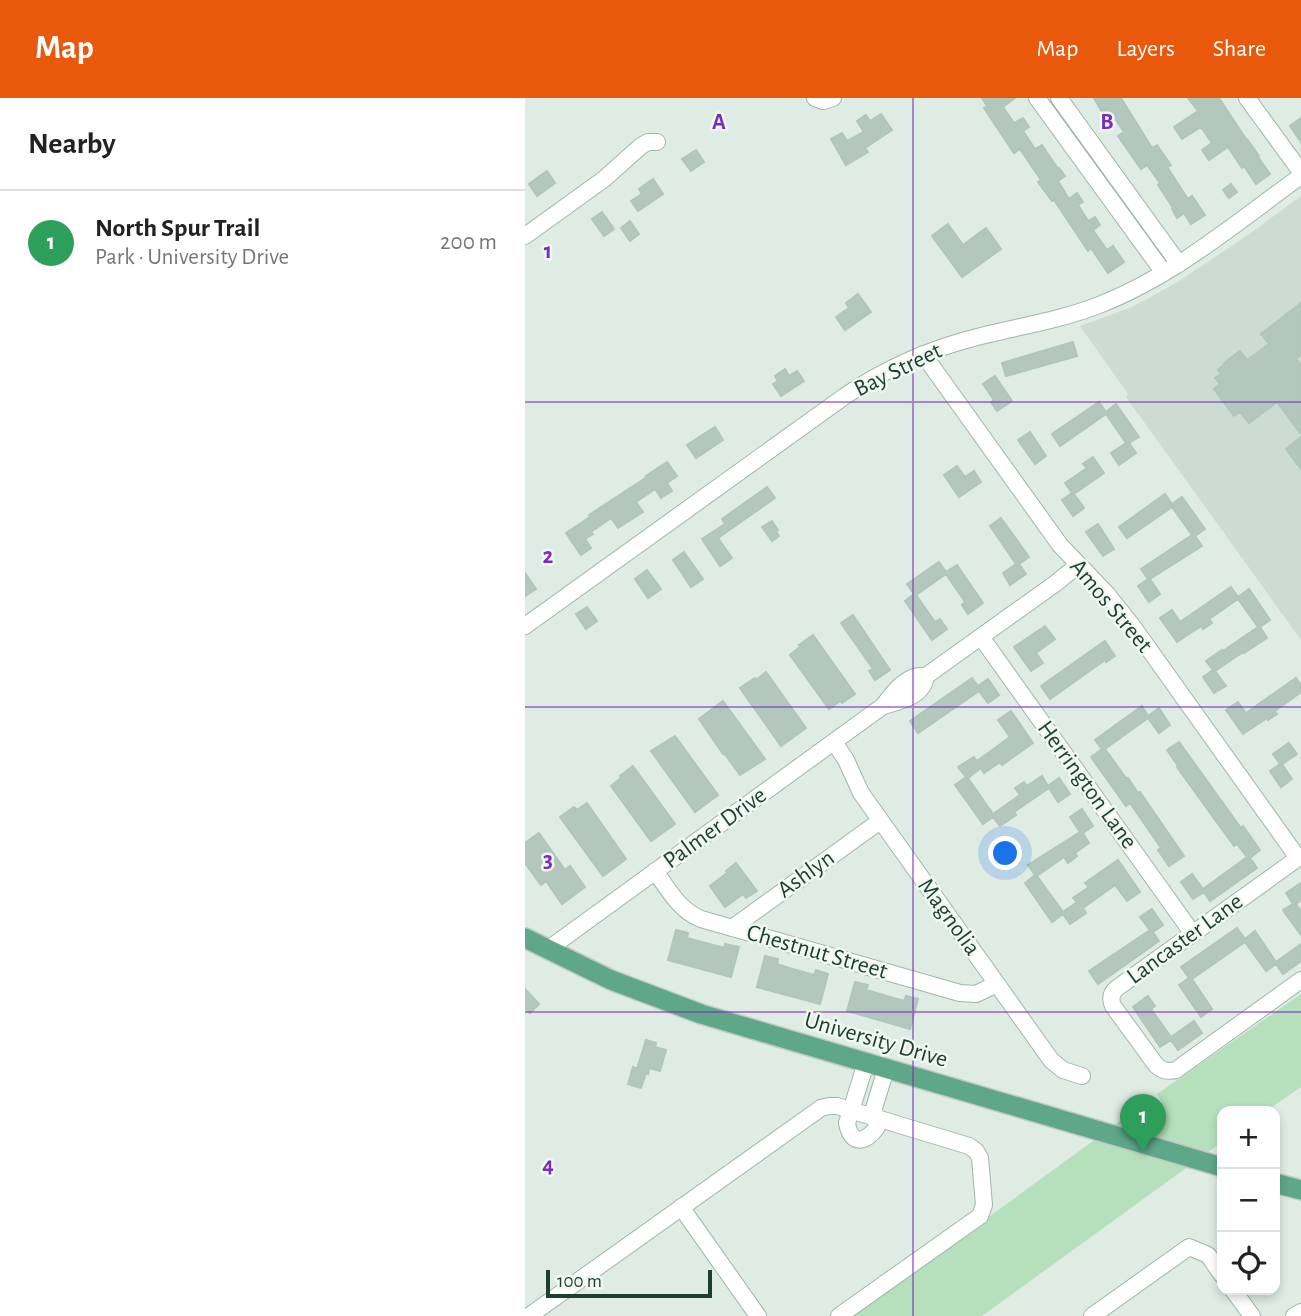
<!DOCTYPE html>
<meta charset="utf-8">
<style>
body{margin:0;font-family:"Alegreya Sans",sans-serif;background:#f6f6f6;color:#222}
.controls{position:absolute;right:21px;bottom:21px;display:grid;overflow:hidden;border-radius:14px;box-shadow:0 4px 10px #0003}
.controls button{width:63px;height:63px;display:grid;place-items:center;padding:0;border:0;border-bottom:2px solid #e0e0e0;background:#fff;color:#222;font:35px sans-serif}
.scale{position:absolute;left:21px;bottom:18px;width:166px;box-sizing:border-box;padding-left:7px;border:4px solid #1e3e31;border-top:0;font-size:19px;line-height:24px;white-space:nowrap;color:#1e3e31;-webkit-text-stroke:5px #f0f8f3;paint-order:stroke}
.you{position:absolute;left:481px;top:756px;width:24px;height:24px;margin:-18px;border:5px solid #fff;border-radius:50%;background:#1a73e8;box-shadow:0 0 0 10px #1a73e833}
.badge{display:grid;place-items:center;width:46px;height:46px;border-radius:50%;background:#ea580c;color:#fff;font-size:23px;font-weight:700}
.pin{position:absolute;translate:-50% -58px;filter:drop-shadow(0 2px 4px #0008)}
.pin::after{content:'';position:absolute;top:37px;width:24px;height:21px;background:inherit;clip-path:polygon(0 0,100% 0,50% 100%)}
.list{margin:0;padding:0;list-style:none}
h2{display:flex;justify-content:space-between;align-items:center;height:91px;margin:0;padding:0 28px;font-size:30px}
h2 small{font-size:23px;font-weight:400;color:#767676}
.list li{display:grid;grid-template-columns:46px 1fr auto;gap:21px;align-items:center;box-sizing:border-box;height:105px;padding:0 28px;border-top:2px solid #e0e0e0}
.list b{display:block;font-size:26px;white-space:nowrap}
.list p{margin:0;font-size:23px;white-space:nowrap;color:#767676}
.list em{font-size:23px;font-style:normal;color:#767676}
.icon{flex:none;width:38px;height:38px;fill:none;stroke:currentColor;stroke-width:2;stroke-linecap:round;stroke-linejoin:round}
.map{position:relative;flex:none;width:776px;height:1218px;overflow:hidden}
header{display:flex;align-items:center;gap:42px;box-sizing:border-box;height:98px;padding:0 35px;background:#ea580c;color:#fff}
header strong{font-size:33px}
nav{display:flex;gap:38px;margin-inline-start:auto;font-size:24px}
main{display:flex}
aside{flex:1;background:#fff}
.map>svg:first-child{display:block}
.built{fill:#cddcd3}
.green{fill:#b5e0bb}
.building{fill:#b4c7bd;stroke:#b1c6ba;stroke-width:2}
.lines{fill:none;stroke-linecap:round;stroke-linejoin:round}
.minor-casing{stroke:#a1b4ab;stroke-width:18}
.major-casing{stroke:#c0c9c5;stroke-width:22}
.minor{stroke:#fff;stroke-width:16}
.major{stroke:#5fa789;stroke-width:19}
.grid{fill:none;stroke:#7b2cbf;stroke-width:2;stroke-opacity:0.55}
.labels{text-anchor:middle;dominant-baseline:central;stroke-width:5;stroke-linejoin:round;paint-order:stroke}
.street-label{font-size:24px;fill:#1e3e31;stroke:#f0f8f3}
.grid-label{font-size:23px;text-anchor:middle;font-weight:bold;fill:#7b2cbf;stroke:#f0f8f3;stroke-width:5;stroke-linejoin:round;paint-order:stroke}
</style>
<header>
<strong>Map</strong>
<nav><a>Map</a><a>Layers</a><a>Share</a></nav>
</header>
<main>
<aside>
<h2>Nearby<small></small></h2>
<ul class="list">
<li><span class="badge" style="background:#2e9e5b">1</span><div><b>North Spur Trail</b><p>Park · University Drive</p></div><em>200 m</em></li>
</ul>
</aside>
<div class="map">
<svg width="776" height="1218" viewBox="0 0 776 1218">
<rect width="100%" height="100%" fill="#dfece4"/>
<path class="built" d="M776,98V542L601,299L603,296L555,228L607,209L651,185L723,137Z"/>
<path class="green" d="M776,896V989L741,1013H697V1044L457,1218H328L609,1013L621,1016L637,1004L632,996Z"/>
<path class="building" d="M457,0H490L478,9L489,25L498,20L504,29L498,33L510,51L517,47L533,71L534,70L540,78L533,83L544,101L552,95L558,104L553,107L563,123L570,119L575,127L568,132L582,152L588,148L599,164L583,175L566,150L563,153L529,102L527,103L513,84L516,82L495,51L489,55L459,10L462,8Z
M569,0H596L627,50L632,47L646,67L642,69L663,101L667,98L680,117L666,126L659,115L652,120L647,111L648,110L633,87L635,85L622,67L616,71L593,38L599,34L587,16L581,21Z
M663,0H694L721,41H722L734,58L733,59L745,76L731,86L719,68L717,70L703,49L684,62L677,52L687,45L676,29L657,41L649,29L673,13Z
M356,16L367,32L340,50L343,54L321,67L306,41L317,35L322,43L339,34L332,23L341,17L345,23Z
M776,20V44L765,28Z
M171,52L179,64L166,73L157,61Z
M22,73L30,85L12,98L4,86Z
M128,81L138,96L113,113L106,103L117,96L114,91Z
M706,86L712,94L704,100L698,92Z
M77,114L89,131L79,138L67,121Z
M105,123L114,136L105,143L96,130Z
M423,126L438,147L461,130L476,151L437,179L407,138Z
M333,196L346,214L320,232L311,219L324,210L321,205Z
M776,205V257L771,261L776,267V336L752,304L724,325L715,314L709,318L689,291L695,286L690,280L696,276L693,272L700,266L699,265L715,253L722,262L744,246L736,236Z
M548,244L552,258L481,278L477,265Z
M260,271L264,278L272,273L279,283L256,298L248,286L253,283L250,278Z
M470,278L487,303L472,313L466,304L469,302L458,286Z
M574,304L581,314L591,306L614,339L604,345L611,355L594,367L586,355L601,345L581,316L535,348L527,336Z
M190,329L198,342L171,360L162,347Z
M505,334L521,358L510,366L493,342Z
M776,339V371L761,351Z
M568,359L579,375L549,396L559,410L548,418L537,402L547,395L540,385L562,370L558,366Z
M142,364L152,378L142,385L147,393L136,400L130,391L111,404L118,414L93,430L86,420L66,434L68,436L60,441L66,450L56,457L41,435L65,419L64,417L122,379L121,378Z
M432,368L440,379L449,373L456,384L434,399L419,377Z
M242,389L250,400L193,440L207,460L195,468L177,441L200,426L197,421Z
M640,396L647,406L657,399L680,431L670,438L677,448L625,481L635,496L624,504L613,488L623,481L616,471L667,437L647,409L602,440L594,429Z
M476,420L504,459L494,466L501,476L485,487L478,475L491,466L465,428Z
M247,423L253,432L251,433L254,438L247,443L237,429Z
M573,426L589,451L578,458L561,434Z
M159,454L178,481L166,489L148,462Z
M414,464L421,474L432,467L458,505L443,516L437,507L440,504L421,476L391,497L410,524L415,521L422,531L407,542L380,503L389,496L382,486Z
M122,472L136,491L123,500L110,481Z
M0,475L11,491L0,498Z
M706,489L713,499L724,491L745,522L735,529L742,540L719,555L718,554L690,573L701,588L689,595L678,579L688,572L681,563L697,552L698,553L733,529L713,501L684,521L687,525L678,531L676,528L652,544L635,520L647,512L655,524Z
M62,509L72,523L61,531L51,516Z
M328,517L365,572L350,582L344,573L348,571L316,525Z
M520,528L530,541L511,555L518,565L506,573L489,549Z
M288,537L330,596L317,605L315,603L304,611L265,557L276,548L274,547Z
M580,543L590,558L581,564L580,562L525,601L516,588Z
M241,574L281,630L256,648L215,590L230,580L231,582Z
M447,580L453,588L463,581L474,597L463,605L454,593L393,635L385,623Z
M771,580L776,587V594L750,613L752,616L743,622L742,620L718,636L701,612L713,604L721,615Z
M198,603L240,661L215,677L199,655L198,656L174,621Z
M617,608L623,618L634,610L645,627L634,635L623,620L580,651L601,680H603L613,695L615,694L659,758L644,768L633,752L636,750L605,705L601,708L566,659L577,651L570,642Z
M486,613L508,645L477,667L475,664L459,675L456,670L443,680L468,716L495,697L490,690L499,684L502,688L517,678L523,688L534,680L545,696L533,704L524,690L489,714L491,717L475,728L468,719L458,726L430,687L441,679L433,669L449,659L452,663L485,639L473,622Z
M150,638L193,697L170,714L126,653Z
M654,644L716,730L718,728L735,752L725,760L732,770L685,803L679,794L668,801L656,784L667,776L678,791L722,759L712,746L709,748L652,669L653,668L642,652Z
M764,645L772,656L757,666L767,681L756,689L745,673L755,666L748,656Z
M108,668L150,726L126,743L86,688L96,680L95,678Z
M62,705L101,761L78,778L35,719L49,709L52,712Z
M557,711L568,728L558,735L564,745L550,755L552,758L543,765L539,759L512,778L538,814L552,804L548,800L564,789L560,785L593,762L615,794L602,803L590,787L558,810L561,815L545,826L538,816L527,824L500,785L510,777L503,767L555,734L545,719Z
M14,735L40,772L45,768L60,789L37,806L21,783L16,787L0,765V745Z
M211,765L232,793L221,800L218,796L200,809L185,788L202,775L201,773Z
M776,785V802L771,806L776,813V837L758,812L768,806L761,795Z
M627,811L638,827L628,834L634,843L573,886L564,873L625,832L615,819Z
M712,830L720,841L730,833L751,864L776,846V863L758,876L751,866L741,873L720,844L667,881L687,911L676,919L654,887L664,880L656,869Z
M151,832L163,835L162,840L199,850L200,846L214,849L206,879L143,862Z
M240,858L253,861L252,866L264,870L289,877L291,872L303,876L295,906L232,889Z
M330,884L343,887L341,892L379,903L381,898L393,901L385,931L322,913Z
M0,891L14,906L5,915L0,910Z
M623,898L630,908L626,911L646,939L669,923L677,935L653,952L646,942L635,949L608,909Z
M121,942L131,945L130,949L141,952L135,973L124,970L123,976L121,975L116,990L103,986L108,969L112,971Z"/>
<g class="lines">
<g class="minor-casing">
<path id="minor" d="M290,0L298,3L308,0
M512,0L639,175
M534,0L654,166
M722,0L776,74
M0,138L79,81L116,48L123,44H132
M398,256L535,447L582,496L606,526L773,760
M0,528L320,298C361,270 407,250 456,238C496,228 536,222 574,207C649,178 712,124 776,78
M456,539L668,836
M358,608C375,603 398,599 401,578
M309,644L321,662L336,695L526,962L538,972L557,978
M776,758L592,890C586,895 585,901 588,908L631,967C637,973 643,974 651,972L776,882
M130,773C143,791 154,812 176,821L435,895L451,896L472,886
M207,830L355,723
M22,852L358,608C368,595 382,575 401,578L531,485L553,467
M341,965L322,1025C326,1048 341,1045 352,1029L349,1010L361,971
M156,1109L233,1218
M708,1192L727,1218
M4,1218L296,1010L304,1008H312L444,1048L451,1053L455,1060L459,1107L455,1118L314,1218
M567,1218L664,1149L683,1157L697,1177
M769,1218L776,1214"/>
</g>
<g class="major-casing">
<path id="major" d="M0,840L86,882L176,916L697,1069
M750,1085L776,1092"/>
</g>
<use href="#minor" class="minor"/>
<use href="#major" class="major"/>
</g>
<path class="grid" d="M388,0V1218M0,304H776M0,609H776M0,914H776"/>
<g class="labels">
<g class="street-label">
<text transform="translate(373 272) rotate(-26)">Bay Street</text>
<text transform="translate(586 508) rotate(50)">Amos Street</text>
<text transform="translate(562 687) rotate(54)">Herrington Lane</text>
<text transform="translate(190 730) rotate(-36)">Palmer Drive</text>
<text transform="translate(281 776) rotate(-36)">Ashlyn</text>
<text transform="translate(424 819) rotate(54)">Magnolia</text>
<text transform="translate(660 841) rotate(-36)">Lancaster Lane</text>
<text transform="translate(292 854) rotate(16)">Chestnut Street</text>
<text transform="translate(351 942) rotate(16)">University Drive</text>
</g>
</g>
<g class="grid-label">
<text x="194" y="31">A</text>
<text x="582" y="31">B</text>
<text x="23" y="160">1</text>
<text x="23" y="465">2</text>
<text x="23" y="769">3</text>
<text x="23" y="1074">4</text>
</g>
</svg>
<div class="controls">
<button>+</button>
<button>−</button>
<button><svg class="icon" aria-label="locate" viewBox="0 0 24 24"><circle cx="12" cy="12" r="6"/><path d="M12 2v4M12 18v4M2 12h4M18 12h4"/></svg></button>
</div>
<div class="scale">100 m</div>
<div class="you"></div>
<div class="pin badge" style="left:618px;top:1054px;background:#2e9e5b">1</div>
</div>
</main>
